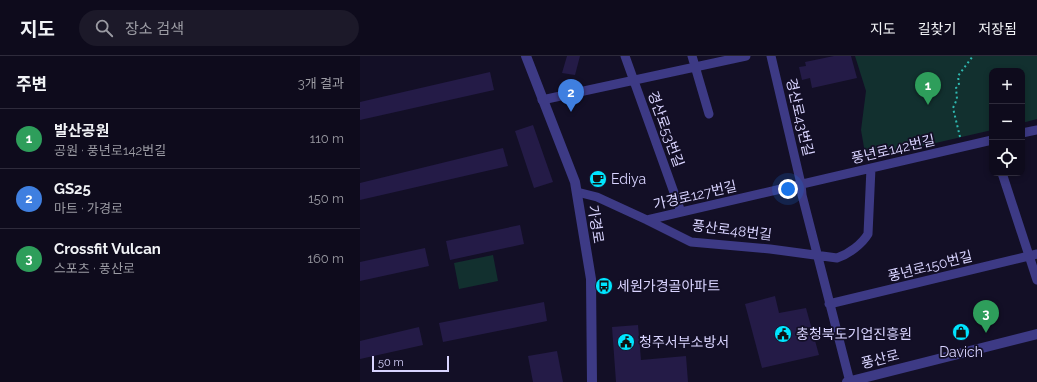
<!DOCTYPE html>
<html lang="ko">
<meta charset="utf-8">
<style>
body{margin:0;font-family:Raleway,"Noto Sans KR",sans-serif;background:#1c1929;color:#f1f3f6}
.controls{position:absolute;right:12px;top:12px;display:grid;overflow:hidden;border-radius:8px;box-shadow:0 2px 6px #0003}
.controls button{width:36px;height:36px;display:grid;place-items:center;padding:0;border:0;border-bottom:1px solid #2e2b3b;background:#0e0b1c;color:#f1f3f6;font:20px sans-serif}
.scale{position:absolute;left:12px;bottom:10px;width:77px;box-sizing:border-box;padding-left:4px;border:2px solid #d9d4ff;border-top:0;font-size:11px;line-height:14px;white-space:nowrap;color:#d9d4ff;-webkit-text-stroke:3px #130f26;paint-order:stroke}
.you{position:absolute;left:428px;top:133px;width:14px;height:14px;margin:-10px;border:3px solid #fff;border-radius:50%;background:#1a73e8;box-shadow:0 0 0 6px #1a73e833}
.badge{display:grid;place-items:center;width:26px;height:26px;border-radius:50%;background:#00e5ff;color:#fff;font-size:13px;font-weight:700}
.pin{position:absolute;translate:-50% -33px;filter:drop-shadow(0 1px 2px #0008)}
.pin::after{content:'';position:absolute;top:21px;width:14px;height:12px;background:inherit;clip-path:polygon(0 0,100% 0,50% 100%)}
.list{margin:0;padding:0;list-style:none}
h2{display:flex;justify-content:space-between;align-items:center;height:52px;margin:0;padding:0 16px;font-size:17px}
h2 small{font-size:13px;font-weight:400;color:#9b9ba3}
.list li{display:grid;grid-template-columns:26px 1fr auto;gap:12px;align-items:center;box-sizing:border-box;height:60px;padding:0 16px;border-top:1px solid #2e2b3b}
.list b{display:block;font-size:15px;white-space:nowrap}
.list p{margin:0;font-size:13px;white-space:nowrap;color:#9b9ba3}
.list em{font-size:13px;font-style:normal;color:#9b9ba3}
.icon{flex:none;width:22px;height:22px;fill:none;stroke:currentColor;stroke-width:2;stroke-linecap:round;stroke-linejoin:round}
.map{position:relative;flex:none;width:677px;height:326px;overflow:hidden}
header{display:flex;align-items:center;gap:24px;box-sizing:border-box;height:56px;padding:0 20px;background:#0e0b1c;border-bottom:1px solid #2e2b3b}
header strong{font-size:19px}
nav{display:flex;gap:22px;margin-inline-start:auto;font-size:14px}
.search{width:280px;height:36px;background:#1c1929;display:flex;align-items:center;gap:10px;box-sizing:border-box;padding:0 14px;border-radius:22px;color:#9b9ba3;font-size:15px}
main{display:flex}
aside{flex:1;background:#0e0b1c}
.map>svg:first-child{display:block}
.green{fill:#12302f}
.building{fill:#241b47}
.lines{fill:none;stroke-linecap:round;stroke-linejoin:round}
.path{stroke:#2fb8b0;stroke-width:2;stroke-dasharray:2 3;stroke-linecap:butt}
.minor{stroke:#3d3a85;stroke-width:9}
.tertiary{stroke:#3d3a85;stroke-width:10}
.labels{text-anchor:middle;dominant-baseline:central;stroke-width:3.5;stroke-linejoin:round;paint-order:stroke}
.street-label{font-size:14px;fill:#d9d4ff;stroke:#130f26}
.poi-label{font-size:14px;fill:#d9d4ff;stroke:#130f26;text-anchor:start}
</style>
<header>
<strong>지도</strong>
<div class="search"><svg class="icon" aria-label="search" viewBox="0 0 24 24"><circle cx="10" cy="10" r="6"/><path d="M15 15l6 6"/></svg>장소 검색</div>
<nav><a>지도</a><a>길찾기</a><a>저장됨</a></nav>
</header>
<main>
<aside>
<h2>주변<small>3개 결과</small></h2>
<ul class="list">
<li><span class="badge" style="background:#2e9e5b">1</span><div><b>발산공원</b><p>공원 · 풍년로142번길</p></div><em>110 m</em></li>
<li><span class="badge" style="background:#3f7fe0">2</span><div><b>GS25</b><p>마트 · 가경로</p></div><em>150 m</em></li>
<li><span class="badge" style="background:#2e9e5b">3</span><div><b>Crossfit Vulcan</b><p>스포츠 · 풍산로</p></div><em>160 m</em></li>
</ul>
</aside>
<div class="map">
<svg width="677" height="326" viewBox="0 0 677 326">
<rect width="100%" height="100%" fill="#130f26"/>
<path class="green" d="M495,0H677V63L662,67V15H632V74L506,103L501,74L506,35Z
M133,199L138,225L99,233L94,207Z"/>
<path class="building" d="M207,0H220L215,19L202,17Z
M474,0H491L497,22L452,32L450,22L442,24L439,11L446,10L445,6Z
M130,16L134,34L0,64V46Z
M173,69L193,126L174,132L155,75Z
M143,92L148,110L0,144V127Z
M160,169L164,188L90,204L86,185Z
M65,192L69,210L0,225V206Z
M415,240L419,257L446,252L459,299L402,312L385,248Z
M184,246L187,265L83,286L79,267Z
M278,269L281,304L326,300L328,326H256L252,271Z
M59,271L63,289L0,303V285Z
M197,295L203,326H173L168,300Z"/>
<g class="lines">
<path class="path" d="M600,81L593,52L597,43L596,32L599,29L598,20L613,0"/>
<path class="minor" d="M265,0L321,156
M332,0L349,58
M411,0L441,128L442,139L490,326
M182,44L386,0
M662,77L677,74
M642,117L677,224
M217,136L237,141L287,164L632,84
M287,164L331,186L410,193L477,202C489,198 502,188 508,178L511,112
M469,248L677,198"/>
<path class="tertiary" d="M166,0L215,126L231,223L232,326
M487,326L677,278"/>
</g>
<defs>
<g id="cafe-disc" transform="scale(0.9)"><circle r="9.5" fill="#00e5ff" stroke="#130f26"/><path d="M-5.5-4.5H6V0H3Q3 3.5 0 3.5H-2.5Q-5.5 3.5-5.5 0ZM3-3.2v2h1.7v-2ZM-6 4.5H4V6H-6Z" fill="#111"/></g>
<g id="bus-disc" transform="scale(0.9)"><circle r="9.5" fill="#00e5ff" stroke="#130f26"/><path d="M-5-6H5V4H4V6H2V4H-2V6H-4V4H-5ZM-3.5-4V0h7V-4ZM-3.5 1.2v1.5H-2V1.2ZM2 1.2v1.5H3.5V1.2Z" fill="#111"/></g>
<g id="shop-disc" transform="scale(0.9)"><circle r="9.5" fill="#00e5ff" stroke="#130f26"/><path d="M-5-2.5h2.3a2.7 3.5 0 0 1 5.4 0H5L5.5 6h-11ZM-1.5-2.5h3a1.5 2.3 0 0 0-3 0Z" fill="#111"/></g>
<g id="civic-disc" transform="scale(0.9)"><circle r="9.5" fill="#00e5ff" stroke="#130f26"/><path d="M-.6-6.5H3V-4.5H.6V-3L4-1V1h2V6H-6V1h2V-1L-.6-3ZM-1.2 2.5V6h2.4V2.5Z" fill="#111"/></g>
</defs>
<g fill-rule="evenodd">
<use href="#cafe-disc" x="238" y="123"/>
<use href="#bus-disc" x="244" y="230"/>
<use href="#shop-disc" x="601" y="276"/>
<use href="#civic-disc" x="423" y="278"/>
<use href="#civic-disc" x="266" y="286"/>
</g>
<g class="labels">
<g class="street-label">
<text transform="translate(440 61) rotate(77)">경산로43번길</text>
<text transform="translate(306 73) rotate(70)">경산로53번길</text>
<text transform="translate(533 93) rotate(-13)">풍년로142번길</text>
<text transform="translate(335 139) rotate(-13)">가경로127번길</text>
<text transform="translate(236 168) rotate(81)">가경로</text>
<text transform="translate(372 174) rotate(7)">풍산로48번길</text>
<text transform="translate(570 210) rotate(-14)">풍년로150번길</text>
<text transform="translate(520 303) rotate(-14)">풍산로</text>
</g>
<g class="poi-label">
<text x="251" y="123">Ediya</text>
<text x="257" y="230">세원가경골아파트</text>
<text x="436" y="278">충청북도기업진흥원</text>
<text x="279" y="286">청주서부소방서</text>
<text x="601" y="296" text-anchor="middle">Davich</text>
</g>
</g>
</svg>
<div class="controls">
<button>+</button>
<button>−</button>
<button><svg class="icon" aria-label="locate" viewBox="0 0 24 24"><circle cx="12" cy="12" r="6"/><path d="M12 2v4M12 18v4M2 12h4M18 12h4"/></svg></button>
</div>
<div class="scale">50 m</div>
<div class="you"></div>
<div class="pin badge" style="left:568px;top:49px;background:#2e9e5b">1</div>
<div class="pin badge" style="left:211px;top:56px;background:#3f7fe0">2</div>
<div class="pin badge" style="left:626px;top:277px;background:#2e9e5b">3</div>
</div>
</main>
